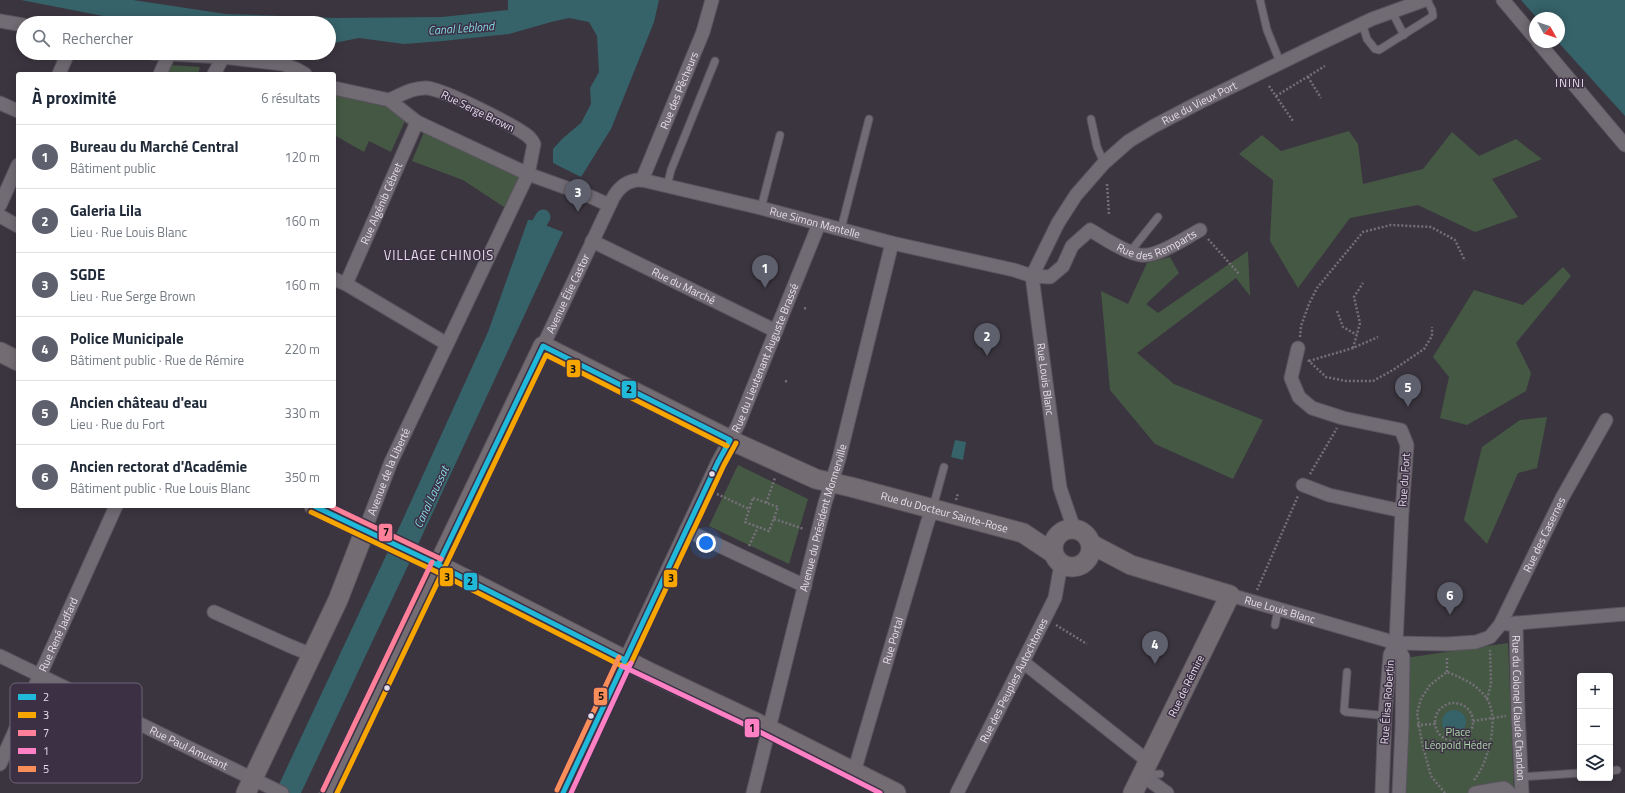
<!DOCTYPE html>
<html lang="fr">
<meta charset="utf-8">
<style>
body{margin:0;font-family:"Titillium Web",sans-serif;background:#f6f6f7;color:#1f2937}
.controls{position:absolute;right:12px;bottom:12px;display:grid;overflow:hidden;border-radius:4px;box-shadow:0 2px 10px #0003}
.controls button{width:36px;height:36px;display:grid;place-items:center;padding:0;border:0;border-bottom:1px solid #e0e1e3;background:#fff;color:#1f2937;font:20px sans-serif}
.compass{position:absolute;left:1529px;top:12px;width:36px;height:36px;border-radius:50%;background:#fff;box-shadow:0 2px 10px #0003;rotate:130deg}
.you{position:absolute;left:706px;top:543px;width:14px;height:14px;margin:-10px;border:3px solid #fff;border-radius:50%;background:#1a73e8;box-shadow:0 0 0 6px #1a73e833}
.badge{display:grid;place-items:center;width:26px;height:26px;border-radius:50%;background:#5e606d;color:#fff;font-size:13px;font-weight:700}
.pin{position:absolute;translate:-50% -33px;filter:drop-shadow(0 1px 2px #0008)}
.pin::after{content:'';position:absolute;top:21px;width:14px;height:12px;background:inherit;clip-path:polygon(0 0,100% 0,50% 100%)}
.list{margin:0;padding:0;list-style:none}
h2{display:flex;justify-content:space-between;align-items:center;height:52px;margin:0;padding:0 16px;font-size:17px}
h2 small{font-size:13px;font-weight:400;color:#747a83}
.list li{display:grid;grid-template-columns:26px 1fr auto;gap:12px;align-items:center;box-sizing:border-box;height:64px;padding:0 16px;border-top:1px solid #e0e1e3}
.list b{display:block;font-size:15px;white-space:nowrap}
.list p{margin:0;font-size:13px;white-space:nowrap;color:#747a83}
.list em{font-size:13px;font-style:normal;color:#747a83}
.icon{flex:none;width:22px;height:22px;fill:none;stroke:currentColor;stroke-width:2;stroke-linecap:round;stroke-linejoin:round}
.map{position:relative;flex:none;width:1625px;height:793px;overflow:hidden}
.search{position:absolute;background:#fff;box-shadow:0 2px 10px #0003;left:16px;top:16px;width:320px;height:44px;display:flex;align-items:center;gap:10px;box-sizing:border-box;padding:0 14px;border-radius:22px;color:#747a83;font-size:15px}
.panel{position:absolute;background:#fff;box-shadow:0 2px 10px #0003;left:16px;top:72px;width:320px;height:436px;border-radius:4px}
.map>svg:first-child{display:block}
.green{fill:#455844}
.water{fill:#366269}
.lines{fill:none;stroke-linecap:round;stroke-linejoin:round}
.canal{stroke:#366269;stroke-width:15}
.lane-casing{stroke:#59545d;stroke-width:9}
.street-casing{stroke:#59545d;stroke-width:15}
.secondary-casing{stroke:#59545d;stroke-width:21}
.path{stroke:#747077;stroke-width:2.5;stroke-dasharray:2 2;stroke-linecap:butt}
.lane{stroke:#716b74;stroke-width:7}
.street{stroke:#716b74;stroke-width:13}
.secondary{stroke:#736c72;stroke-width:19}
.bus-1-casing{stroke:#3c3044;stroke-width:8}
.bus-2-casing{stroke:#3c3044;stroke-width:8}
.bus-3-casing{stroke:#3c3044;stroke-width:8}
.bus-4-casing{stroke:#3c3044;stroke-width:8}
.bus-5-casing{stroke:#3c3044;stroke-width:8}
.bus-1{stroke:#20b9da;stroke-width:5}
.bus-2{stroke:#f7a600;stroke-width:5}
.bus-3{stroke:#ff8098;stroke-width:5}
.bus-4{stroke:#ff80c5;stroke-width:5}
.bus-5{stroke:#fa8e5a;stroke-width:5}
.bus-dot{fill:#e6dfeb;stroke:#3c3044;stroke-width:1.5}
.labels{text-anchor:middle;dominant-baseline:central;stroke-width:3;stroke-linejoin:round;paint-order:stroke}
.street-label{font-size:11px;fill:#e6dfeb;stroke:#3c3044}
.park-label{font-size:11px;fill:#acdaa8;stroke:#3c3044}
.water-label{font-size:12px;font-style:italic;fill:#84d8e4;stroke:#3c3044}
.neighbourhood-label{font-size:12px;letter-spacing:1px;fill:#e6dfeb;stroke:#3c3044}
.quarter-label{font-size:13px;letter-spacing:1px;fill:#e6dfeb;stroke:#3c3044}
.key{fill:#3c3044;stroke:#6f6576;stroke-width:1}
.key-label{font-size:11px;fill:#e6dfeb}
.line-badge{stroke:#3c3044;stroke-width:1.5}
.pale-badge-label{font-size:11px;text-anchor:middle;font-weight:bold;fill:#111}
</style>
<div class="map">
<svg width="1625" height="793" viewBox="0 0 1625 793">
<rect width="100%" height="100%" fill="#3b353f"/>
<path class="green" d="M170,65L200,67L198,74H168L163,72Z
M334,95L391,108L408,114L391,152L369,141L364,152L334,135Z
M425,130L523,177L507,209L463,180L412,161Z
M1349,131L1358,144L1363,184L1423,169L1452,132L1479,156L1516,139L1542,159L1492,179L1518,217L1475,232L1418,205L1350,218L1298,288L1270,241L1273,180L1239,154L1262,135L1281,151Z
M1248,251L1250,296L1236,278L1137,353L1174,384L1263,420L1233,479L1155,444L1110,390L1101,291L1128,304L1147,263L1170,257L1179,273L1146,304L1158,313Z
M1563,267L1571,276L1516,343L1531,373L1526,391L1467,425L1440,418L1449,377L1433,357L1474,290L1523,305Z
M1547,417L1537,468L1518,473L1487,544L1464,520L1482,447L1520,420Z
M738,465L808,499L789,564L709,526Z
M1508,643L1514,793H1405V658Z"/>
<path class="water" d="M21,0H133L226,14L335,18L442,17L508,10V0H659L654,22L611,129L581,177L553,163V149L562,139L581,123L591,104L590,88L599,72L597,36L589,22L569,18L551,22L509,34L443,41L404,44L359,38L329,44V23H139Z
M1521,0H1625V116L1558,42L1559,18H1537Z
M528,220H532L563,232L421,538L301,793H275L398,530L488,332Z
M955,440L966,442L963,460L951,457Z
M1442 722a12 12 0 1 1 24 0a12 12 0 1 1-24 0Z"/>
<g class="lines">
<path class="canal" d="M535,242L540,222L543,217"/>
<g class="lane-casing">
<path id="lane" d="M1260,0L1267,30L1280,62
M1392,12L1404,35
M1362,23L1367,39L1375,49L1379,50L1433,16L1432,10L1427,0
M1091,119L1097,147L1104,163
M667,186L671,170L715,61
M761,208L780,135
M841,229L869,119
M1130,252L1158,217
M933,507L944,467
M1275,625L1278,610
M1347,672L1344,711L1346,712L1378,715L1385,714
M1610,771L1617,770
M1144,775L1160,774
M1522,777L1580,773"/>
</g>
<g class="street-casing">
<g id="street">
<path d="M1503,0L1535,38"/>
<path d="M0,21L23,25"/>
<path d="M1538,42L1625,145"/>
<path d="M152,53L223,57L283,64L296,69L305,74"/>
<path d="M59,74L68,53"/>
<path d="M160,74L169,54"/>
<path d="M214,74L223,57"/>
<path d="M334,88L389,100L417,122L528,174L589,196L609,205"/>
<path d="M0,103L18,111"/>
<path id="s1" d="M642,180L703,32L712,0"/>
<path d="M0,205L18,165"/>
<path d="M0,216L18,226"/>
<path id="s2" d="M592,241L776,331"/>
<path id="s3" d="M1032,276L1058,223L1076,195L1104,163L1129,141L1154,126L1200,102L1315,46L1372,19L1425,0"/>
<path id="s4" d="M1032,276L1060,488L1074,529"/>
<path d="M334,279L346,284L447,344"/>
<path id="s5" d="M346,284L417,122"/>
<path id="s6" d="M543,346L613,198C619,187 629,179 642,180L761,208L892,243L1014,270L1032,276L1050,277L1063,266L1072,246L1090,230C1104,238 1124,252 1140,255C1156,258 1185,238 1200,230"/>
<path d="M1298,348L1291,378L1299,397L1312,408L1343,418L1401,430L1407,445L1402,511L1396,643L1390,655L1385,714L1382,793"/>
<path d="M1303,485L1329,495L1402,511"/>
<path id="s7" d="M365,530L391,462L528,174L534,144C533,142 531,139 529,137C516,126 443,89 427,88C413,87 401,95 389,100"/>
<path d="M686,530L805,586"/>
<path id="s8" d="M1230,595L1396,643L1447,644L1476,642L1490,637L1500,625L1562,498L1606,420"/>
<path d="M214,612L290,646L312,655"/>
<path id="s9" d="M1516,623L1518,714L1522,793"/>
<path d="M1507,624L1625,614"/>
<path d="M1396,643L1403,657L1402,727L1399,793"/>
<path id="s10" d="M0,656L282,793"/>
<path d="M1023,662L1149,762"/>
<path id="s11" d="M0,764L116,506"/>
<path id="s12" d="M854,772L927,524L932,509"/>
<path d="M1142,775L1167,793"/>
<path id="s13" d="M563,793L718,462L738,425L819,224"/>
<path id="s14" d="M753,793L825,503L839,459L892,243"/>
<path id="s15" d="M957,793L1055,598L1061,564"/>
<path d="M1475,793L1504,788L1510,793"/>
</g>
</g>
<g class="secondary-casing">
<g id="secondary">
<path d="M0,352L18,361"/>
<path d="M314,506L438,565L649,672L753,721L896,793"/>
<circle cx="1072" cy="548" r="19"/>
<path d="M1091,544L1131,565L1230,595L1133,793"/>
<path d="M246,793L338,600L365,530"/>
<path id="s16" d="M329,793L543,346L730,440L816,479L851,487L1023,533L1053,553"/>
</g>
</g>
<path class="path" d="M1308,77L1321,98
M1269,86L1293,121
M1276,96L1325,66
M1107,184L1109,214
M1208,239L1239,274
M804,308L808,309
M1337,311L1343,327L1357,335
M1300,337L1301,326L1309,304L1317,288L1363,232L1391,225L1431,227L1455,240L1465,261
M1353,348L1360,323L1354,297L1363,283
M1308,360L1326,377L1346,381H1373L1393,370L1424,349L1432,336V327
M1309,361L1353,348L1378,337
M785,381L789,382
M1310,474L1337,428
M717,494L749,509
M753,498L778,507L769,531L745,522Z
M956,500L958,493
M766,503L775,478
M774,519L804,529
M749,546L758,527
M1257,590L1298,496
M1056,625L1087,644
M1447,672V657
M1487,699L1491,684L1490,650
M1435 722a19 19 0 1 1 38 0a19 19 0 1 1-38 0Z
M1473,721L1506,716
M1417,725L1435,724
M1445,793L1431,776L1422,743L1417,713L1421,699L1430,685L1447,672C1462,678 1477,684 1487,699C1500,719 1488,763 1474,780"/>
<use href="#lane" class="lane"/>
<use href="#street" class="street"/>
<use href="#secondary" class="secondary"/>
<g class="bus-1-casing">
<path id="bus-1" d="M314,506L438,565L625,660
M438,565L543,346L730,440
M563,793L718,462L730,440"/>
</g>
<g class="bus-2-casing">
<path id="bus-2" d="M311,512L435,571L622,666L626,667L631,663L724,465L736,443
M337,793L546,355L727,446"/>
</g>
<g class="bus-3-casing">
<path id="bus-3" d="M330,506L441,559
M323,790L432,562"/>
</g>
<g class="bus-4-casing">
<path id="bus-4" d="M622,666L750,727L880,793
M571,793L631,663"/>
</g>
<g class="bus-5-casing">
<path id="bus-5" d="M557,790L619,657"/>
</g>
<use href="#bus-1" class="bus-1"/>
<use href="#bus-2" class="bus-2"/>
<use href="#bus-3" class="bus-3"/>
<use href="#bus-4" class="bus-4"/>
<use href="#bus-5" class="bus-5"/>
</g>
<g class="bus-dot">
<circle cx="712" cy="474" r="3.5"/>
<circle cx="387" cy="688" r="3.5"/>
<circle cx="591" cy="716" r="3.5"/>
</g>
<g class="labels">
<g class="street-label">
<text stroke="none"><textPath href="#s1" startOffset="97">Rue des Pêcheurs</textPath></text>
<text stroke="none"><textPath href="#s3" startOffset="248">Rue du Vieux Port</textPath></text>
<text transform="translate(478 111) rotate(26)">Rue Serge Brown</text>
<text stroke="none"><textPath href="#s5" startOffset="88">Rue Algénib Cébret</textPath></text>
<text stroke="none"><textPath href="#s6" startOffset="378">Rue Simon Mentelle</textPath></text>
<text stroke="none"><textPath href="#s6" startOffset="757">Rue des Remparts</textPath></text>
<text stroke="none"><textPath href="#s2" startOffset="102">Rue du Marché</textPath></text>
<text stroke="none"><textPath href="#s6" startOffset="58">Avenue Élie Castor</textPath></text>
<text stroke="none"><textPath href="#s13" startOffset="480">Rue du Lieutenant Auguste Brassé</textPath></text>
<text stroke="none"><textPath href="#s4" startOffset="104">Rue Louis Blanc</textPath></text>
<text stroke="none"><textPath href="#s7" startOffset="63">Avenue de la Liberté</textPath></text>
<text transform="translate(1404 480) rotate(-86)">Rue du Fort</text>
<text stroke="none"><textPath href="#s16" startOffset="932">Rue du Docteur Sainte-Rose</textPath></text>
<text stroke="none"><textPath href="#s14" startOffset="284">Avenue du Président Monnerville</textPath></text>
<text stroke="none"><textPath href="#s8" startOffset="384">Rue des Casernes</textPath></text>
<text stroke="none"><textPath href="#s8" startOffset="52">Rue Louis Blanc</textPath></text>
<text stroke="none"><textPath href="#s11" startOffset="142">Rue René Jadfard</textPath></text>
<text stroke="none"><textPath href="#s12" startOffset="137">Rue Portal</textPath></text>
<text stroke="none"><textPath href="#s15" startOffset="126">Rue des Peuples Autochtones</textPath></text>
<text transform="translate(1186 686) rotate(-64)">Rue de Rémire</text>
<text transform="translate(1387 702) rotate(-86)">Rue Élisa Robertin</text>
<text stroke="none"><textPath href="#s9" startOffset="85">Rue du Colonel Claude Chandon</textPath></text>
<text stroke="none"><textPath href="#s10" startOffset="210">Rue Paul Amusant</textPath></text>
</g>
<g class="park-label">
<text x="1458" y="732">Place<tspan x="1458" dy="13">Léopold Héder</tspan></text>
</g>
<g class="water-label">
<text transform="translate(461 28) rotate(-4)">Canal Leblond</text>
<text transform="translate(431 497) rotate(-65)">Canal Laussat</text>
</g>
<g class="neighbourhood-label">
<text x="1570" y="82">ININI</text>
</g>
<g class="quarter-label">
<text x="439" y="255">VILLAGE CHINOIS</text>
</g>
</g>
<rect x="10" y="683" width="132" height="100" rx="6" class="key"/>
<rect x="18" y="694" width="18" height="6" fill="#20b9da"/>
<rect x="18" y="712" width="18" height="6" fill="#f7a600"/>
<rect x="18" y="730" width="18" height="6" fill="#ff8098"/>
<rect x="18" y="748" width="18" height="6" fill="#ff80c5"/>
<rect x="18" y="766" width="18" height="6" fill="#fa8e5a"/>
<g class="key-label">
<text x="43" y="701">2</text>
<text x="43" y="719">3</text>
<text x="43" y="737">7</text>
<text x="43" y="755">1</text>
<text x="43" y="773">5</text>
</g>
<g class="line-badge">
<rect x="566" y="359" width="15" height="19" rx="4" fill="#f7a600"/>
<rect x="621" y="380" width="16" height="19" rx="4" fill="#20b9da"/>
<rect x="378" y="523" width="15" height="19" rx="4" fill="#ff8098"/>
<rect x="439" y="567" width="15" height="20" rx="4" fill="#f7a600"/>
<rect x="663" y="569" width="15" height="19" rx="4" fill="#f7a600"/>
<rect x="463" y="572" width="15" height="19" rx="4" fill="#20b9da"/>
<rect x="593" y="687" width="15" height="19" rx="4" fill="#fa8e5a"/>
<rect x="744" y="718" width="16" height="20" rx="4" fill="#ff80c5"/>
</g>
<g class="pale-badge-label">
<text x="573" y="373">3</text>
<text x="629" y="393">2</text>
<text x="386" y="536">7</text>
<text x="447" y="581">3</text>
<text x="671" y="582">3</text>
<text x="470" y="585">2</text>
<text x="601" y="700">5</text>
<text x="752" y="732">1</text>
</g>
</svg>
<div class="controls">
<button>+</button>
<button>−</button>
<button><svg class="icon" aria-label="layers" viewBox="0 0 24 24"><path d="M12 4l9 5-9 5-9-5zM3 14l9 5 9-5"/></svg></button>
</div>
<svg class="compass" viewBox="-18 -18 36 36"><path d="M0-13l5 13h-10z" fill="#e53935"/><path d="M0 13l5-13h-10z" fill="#747a83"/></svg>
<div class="you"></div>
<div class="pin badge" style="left:765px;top:288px">1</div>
<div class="pin badge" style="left:987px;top:356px">2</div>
<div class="pin badge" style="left:578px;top:212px">3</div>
<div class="pin badge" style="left:1155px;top:664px">4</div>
<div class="pin badge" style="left:1408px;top:407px">5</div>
<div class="pin badge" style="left:1450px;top:615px">6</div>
<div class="search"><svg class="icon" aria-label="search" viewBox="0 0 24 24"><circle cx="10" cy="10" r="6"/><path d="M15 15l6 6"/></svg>Rechercher</div>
<section class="panel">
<h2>À proximité<small>6 résultats</small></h2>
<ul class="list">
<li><span class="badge">1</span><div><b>Bureau du Marché Central</b><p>Bâtiment public</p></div><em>120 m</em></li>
<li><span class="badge">2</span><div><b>Galeria Lila</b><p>Lieu · Rue Louis Blanc</p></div><em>160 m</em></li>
<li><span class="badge">3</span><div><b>SGDE</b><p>Lieu · Rue Serge Brown</p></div><em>160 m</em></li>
<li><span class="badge">4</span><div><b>Police Municipale</b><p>Bâtiment public · Rue de Rémire</p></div><em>220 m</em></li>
<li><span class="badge">5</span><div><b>Ancien château d'eau</b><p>Lieu · Rue du Fort</p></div><em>330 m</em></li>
<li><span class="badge">6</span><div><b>Ancien rectorat d'Académie</b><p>Bâtiment public · Rue Louis Blanc</p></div><em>350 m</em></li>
</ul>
</section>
</div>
